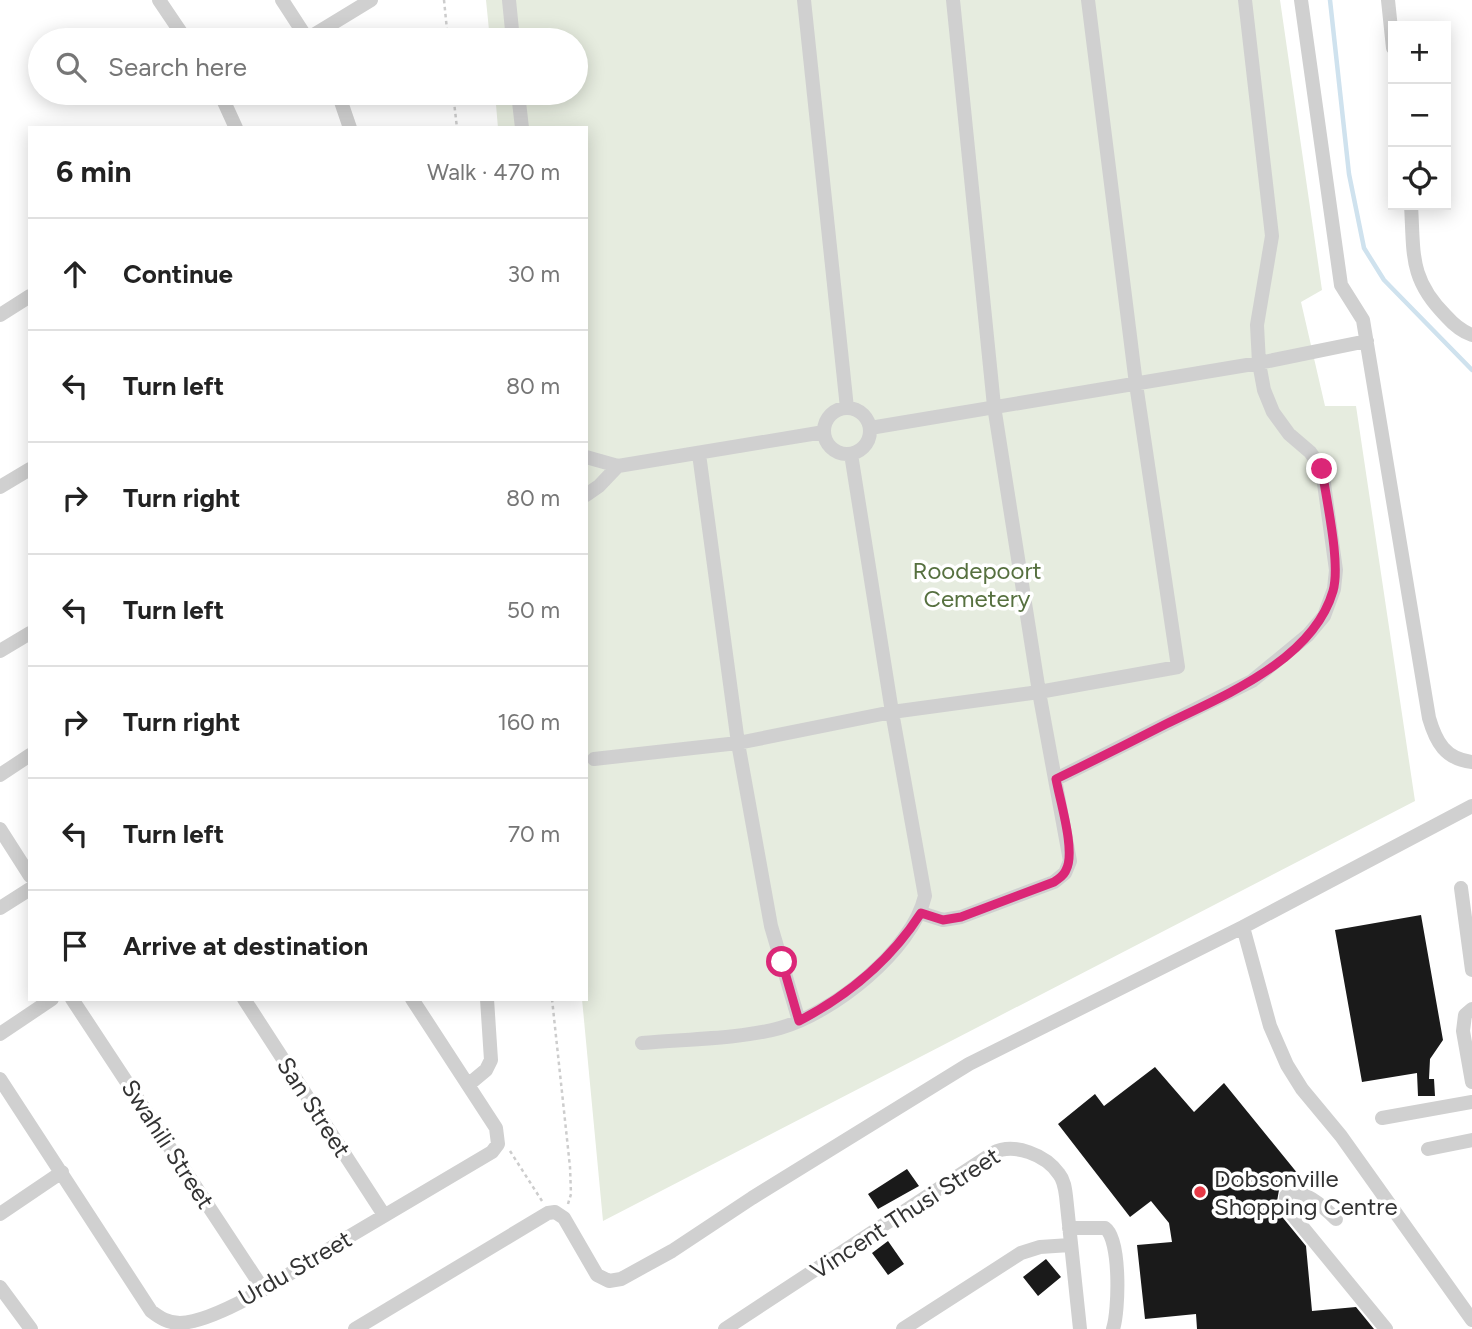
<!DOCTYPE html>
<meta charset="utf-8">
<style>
body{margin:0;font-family:Figtree,sans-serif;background:#f6f6f6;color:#222}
.controls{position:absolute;right:21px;top:21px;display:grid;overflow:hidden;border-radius:0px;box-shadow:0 4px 18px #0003}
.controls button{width:63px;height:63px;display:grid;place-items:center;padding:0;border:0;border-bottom:2px solid #e0e0e0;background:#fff;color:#222;font:35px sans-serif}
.stop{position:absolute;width:21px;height:21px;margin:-16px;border:5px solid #db2777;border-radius:50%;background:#fff}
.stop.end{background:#db2777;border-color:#fff;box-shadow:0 2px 7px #0008}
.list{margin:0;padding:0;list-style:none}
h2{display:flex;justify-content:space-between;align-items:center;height:91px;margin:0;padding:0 28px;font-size:30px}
h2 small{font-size:23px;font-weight:400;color:#767676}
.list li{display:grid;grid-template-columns:46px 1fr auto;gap:21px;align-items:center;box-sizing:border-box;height:112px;padding:0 28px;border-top:2px solid #e0e0e0}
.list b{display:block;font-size:26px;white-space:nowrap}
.list em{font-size:23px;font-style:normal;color:#767676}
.icon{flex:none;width:38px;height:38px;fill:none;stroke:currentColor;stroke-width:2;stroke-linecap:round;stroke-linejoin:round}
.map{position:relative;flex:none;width:1472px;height:1329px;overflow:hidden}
.search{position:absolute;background:#fff;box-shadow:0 4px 18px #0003;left:28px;top:28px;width:560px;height:77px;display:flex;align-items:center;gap:18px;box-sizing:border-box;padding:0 24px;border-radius:38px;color:#767676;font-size:26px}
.panel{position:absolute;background:#fff;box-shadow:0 4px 18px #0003;left:28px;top:126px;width:560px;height:875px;border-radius:0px}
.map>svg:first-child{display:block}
.green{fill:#e6ecdf}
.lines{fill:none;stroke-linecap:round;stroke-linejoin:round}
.stream{stroke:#cfe2ee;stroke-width:4.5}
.building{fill:#1a1a1a}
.path{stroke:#cdcdcd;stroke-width:2.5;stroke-dasharray:3.5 3.5;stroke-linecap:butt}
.minor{stroke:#d0d0d0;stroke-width:14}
.route{stroke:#db2777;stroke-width:9}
.poi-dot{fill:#e63946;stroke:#fff;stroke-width:2.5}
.labels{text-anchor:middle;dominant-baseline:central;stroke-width:7;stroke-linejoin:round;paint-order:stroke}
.park-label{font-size:24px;fill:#56703f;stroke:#fff}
.street-label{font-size:24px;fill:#333;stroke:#fff}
.poi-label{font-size:24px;fill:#333;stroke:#fff;text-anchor:start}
</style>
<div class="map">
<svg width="1472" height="1329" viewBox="0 0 1472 1329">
<rect width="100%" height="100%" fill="#fff"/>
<path class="green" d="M486,0H1280L1322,290L1301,302L1325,406H1356L1415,801L603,1221L582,999H586V128H498L495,93H576V40H490Z"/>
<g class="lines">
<path class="stream" d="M1330,0L1349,174L1364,248L1384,280L1472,370"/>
</g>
<path class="building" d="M1421,915L1443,1040L1430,1059L1429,1079H1434L1435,1096H1418L1417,1073L1362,1082L1335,930Z
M1155,1067L1194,1112L1224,1083L1298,1174L1279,1190L1276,1207L1279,1213L1306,1246L1312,1311L1356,1307L1374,1329H1197L1196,1314L1145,1319L1137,1245L1172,1242L1169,1223L1151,1201L1130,1217L1058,1124L1095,1094L1104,1106Z
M907,1169L919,1186L878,1209L868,1194Z
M888,1241L904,1264L888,1275L872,1253Z
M1046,1259L1061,1277L1038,1296L1023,1277Z"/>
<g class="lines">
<path class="path" d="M444,0L448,40
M453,93L457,128
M552,999L570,1167L571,1194L568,1204
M510,1151L542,1201"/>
<path class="minor" d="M159,0L186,40
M282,0L308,40
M509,0L513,40
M804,0L847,408
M1301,0L1341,285L1363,320L1429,718C1436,742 1445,759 1472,762
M1388,0L1393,48
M307,39L371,0
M220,93L236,128
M338,93L350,128
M518,93L522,128
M1411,205C1414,254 1409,279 1446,316C1454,325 1461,331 1472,335
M0,315L30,296
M824 431a23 23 0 1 1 46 0a23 23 0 1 1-46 0Z
M870,428L1259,363L1367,341
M699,454L738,743L771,926L799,1021
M586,457L618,466L824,432
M0,487L30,469
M586,495L599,486L618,466
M0,651L30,633
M594,759L738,743L892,712L1039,692L1178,667L1136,384L1088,0
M0,775L30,755
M1056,779L1252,681L1308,635L1324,616L1334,589L1336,570L1322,469L1310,452L1289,434L1273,412L1264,390L1259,363L1257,325L1272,236L1245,0
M0,829L30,876
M1461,888L1472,970
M0,908L30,889
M921,913L943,920L961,917L1054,882L1065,873L1070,861L1039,692L994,406L953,0
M1243,927L1270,1026L1287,1065L1302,1089L1341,1136L1472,1320
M72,999L263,1289
M244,999L384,1215
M1472,1009L1465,1015L1463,1031L1472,1082
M0,1034L52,999
M642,1043C684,1039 741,1039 780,1028C833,1013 912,951 925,896L892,712L851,454
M0,1079L151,1311C160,1318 168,1323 180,1323C224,1321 310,1260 350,1236C397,1208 445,1180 492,1152L498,1144L496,1128L412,999
M468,1085L486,1070L491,1060L487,999
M1382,1118L1472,1102
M1428,1149L1472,1140
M0,1214L62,1172
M1336,1219C1324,1207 1308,1193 1291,1191L1286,1196V1207L1386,1329
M1069,1228H1105C1121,1239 1119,1311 1113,1329
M0,1287L31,1329
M355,1329L548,1213L555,1212L564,1218L597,1275L609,1281L621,1279L672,1251L752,1198L969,1064L1243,927L1472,806
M725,1329L993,1153C1014,1142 1046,1155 1059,1174C1064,1180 1065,1188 1066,1196L1080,1329
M903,1329L1021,1253L1040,1247L1070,1245"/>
</g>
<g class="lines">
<path class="route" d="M782,962L799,1021C849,995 890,961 921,913L943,920L961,917L1054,882C1059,878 1064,876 1066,870C1076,852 1060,801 1056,779C1093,761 1129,743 1166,724C1225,695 1313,660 1333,591C1341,564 1326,499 1322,469"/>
</g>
<circle class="poi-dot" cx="1200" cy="1192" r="7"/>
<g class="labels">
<g class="park-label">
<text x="977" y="570">Roodepoort<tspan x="977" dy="28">Cemetery</tspan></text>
</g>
<g class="street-label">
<text transform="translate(314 1107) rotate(57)">San Street</text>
<text transform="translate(168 1144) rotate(57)">Swahili Street</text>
<text transform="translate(905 1213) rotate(-33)">Vincent Thusi Street</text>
<text transform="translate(295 1268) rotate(-30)">Urdu Street</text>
</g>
<g class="poi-label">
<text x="1214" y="1178">Dobsonville<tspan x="1214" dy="28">Shopping Centre</tspan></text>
</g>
</g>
</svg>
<div class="controls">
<button>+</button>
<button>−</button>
<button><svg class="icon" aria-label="locate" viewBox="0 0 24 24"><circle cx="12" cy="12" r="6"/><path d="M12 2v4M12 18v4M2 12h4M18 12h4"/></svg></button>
</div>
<div class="stop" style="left:782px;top:962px"></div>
<div class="stop end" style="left:1322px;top:469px"></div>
<div class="search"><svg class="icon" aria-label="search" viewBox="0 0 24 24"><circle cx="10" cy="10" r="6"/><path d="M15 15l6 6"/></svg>Search here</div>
<section class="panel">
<h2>6 min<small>Walk · 470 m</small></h2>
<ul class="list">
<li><svg class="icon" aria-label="ahead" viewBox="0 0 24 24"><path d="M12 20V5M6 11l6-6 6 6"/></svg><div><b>Continue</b></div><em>30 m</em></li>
<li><svg class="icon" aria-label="left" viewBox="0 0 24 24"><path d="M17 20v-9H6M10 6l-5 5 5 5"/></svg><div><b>Turn left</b></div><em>80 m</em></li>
<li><svg class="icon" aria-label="right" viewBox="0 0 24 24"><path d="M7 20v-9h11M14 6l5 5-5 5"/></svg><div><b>Turn right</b></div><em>80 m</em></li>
<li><svg class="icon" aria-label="left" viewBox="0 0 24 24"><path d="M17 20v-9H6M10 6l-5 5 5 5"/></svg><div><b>Turn left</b></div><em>50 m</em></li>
<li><svg class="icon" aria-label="right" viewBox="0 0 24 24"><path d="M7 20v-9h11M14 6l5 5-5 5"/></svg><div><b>Turn right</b></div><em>160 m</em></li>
<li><svg class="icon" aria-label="left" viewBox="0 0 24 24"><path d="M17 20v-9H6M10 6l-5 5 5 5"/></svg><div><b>Turn left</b></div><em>70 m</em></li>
<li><svg class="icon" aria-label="arrive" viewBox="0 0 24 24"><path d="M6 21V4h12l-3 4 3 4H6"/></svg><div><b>Arrive at destination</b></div></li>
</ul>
</section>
</div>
